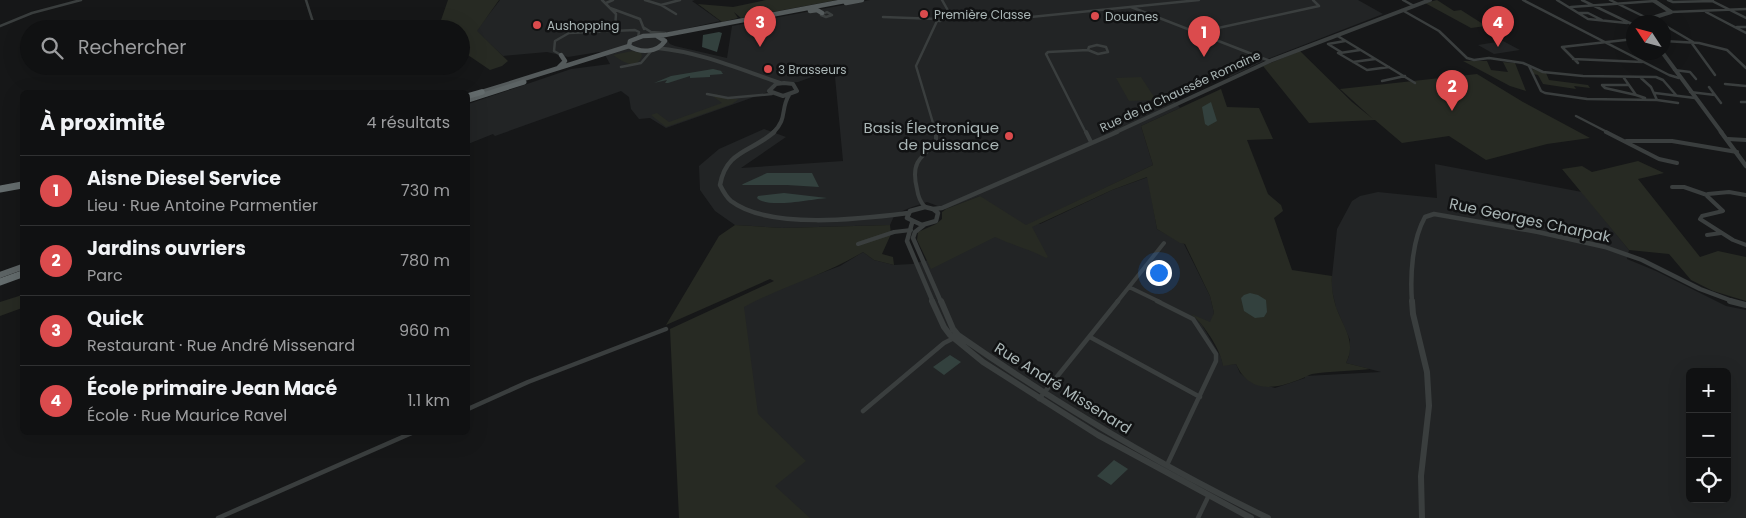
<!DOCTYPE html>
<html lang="fr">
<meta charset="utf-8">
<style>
body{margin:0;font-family:Poppins,sans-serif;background:#1e1f20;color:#f1f3f6}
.controls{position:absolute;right:15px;bottom:15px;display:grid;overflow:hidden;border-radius:8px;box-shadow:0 5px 20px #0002}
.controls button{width:45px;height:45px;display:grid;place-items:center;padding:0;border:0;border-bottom:1px solid #303132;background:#101112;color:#f1f3f6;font:25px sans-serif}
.compass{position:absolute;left:1626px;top:15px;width:45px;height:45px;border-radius:50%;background:#101112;box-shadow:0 5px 20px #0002;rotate:306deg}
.you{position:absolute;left:1158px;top:272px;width:18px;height:18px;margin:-12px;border:4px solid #fff;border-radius:50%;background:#1a73e8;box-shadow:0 0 0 8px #1a73e833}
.badge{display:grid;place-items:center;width:32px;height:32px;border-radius:50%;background:#db4b4d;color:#fff;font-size:16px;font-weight:700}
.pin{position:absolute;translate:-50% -41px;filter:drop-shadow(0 1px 2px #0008)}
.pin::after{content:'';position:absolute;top:26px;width:18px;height:15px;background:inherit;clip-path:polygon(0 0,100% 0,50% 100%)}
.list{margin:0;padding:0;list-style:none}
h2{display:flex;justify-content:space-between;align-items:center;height:65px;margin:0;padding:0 20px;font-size:21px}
h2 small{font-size:16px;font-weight:400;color:#9c9d9f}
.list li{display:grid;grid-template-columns:32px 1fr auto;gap:15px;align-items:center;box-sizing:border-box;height:70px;padding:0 20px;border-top:1px solid #303132}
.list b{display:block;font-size:19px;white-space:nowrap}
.list p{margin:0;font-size:16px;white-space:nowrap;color:#9c9d9f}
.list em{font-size:16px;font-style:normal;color:#9c9d9f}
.icon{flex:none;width:28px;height:28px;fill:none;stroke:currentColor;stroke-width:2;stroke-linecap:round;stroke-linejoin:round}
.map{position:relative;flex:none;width:1746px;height:518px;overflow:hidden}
.search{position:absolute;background:#101112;box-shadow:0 5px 20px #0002;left:20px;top:20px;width:450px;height:55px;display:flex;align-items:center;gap:12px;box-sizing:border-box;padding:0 18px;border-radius:28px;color:#9c9d9f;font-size:19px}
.panel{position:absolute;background:#101112;box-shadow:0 5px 20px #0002;left:20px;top:90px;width:450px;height:345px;border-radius:8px}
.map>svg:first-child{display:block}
.built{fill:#222425;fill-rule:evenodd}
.green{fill:#272a23}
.water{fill:#33413e}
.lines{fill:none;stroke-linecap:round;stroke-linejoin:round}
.minor-far2{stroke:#3a3e3e;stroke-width:2.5}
.minor-far1{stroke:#3a3e3e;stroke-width:4}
.minor{stroke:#3a3e3e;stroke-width:4.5}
.tertiary-far2{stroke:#3a3e3e;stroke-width:4}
.tertiary-far1{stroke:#3a3e3e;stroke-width:4.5}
.tertiary{stroke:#3a3e3e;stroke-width:6}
.primary{stroke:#545a5b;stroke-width:4.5}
.trunk-far1{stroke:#5c6364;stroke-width:5}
.trunk{stroke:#5c6364;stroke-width:6}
.motorway-far1{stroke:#646c6d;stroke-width:5.5}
.motorway{stroke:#646c6d;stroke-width:7}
.poi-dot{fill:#db4b4d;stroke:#111213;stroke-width:2}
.labels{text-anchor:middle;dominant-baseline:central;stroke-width:5;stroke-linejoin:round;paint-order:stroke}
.far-poi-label{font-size:12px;fill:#aab6b6;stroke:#111213;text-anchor:start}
.far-street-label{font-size:12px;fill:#aab6b6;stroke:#111213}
.poi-label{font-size:15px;fill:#aab6b6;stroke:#111213;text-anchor:end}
.street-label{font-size:15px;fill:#aab6b6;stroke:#111213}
</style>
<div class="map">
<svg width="1746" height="518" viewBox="0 0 1746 518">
<rect width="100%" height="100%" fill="#161718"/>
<path class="built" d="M500,0H695L692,1L720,21L662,34L670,44L675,46L727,58L732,26L870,0H1358L1383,14L1270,58L1230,77L1218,72L1170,96L1180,108L1141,126L1153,165L1030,224H1040L1112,190L1148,177L1157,229L1184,244L1210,296L1214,313L1212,320L1210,323L1194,316L1202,325L1221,357L1223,365L1236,364L1240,373L1250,381L1275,388L1305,378V376L1381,372L1346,363L1349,356L1350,340L1336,308L1331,286L1337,229L1352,201L1360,196L1378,192L1437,198L1435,164L1582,192L1629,250L1627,259L1656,271L1726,306L1746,310V518H680L672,334L744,306L773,291L840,266L863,252L874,260L894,265L912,264L929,260L980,196L946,209L927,202L912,207L895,214L890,225L782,228L735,225L715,211L700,190L699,166L719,149L764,129L786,137L741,168L843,161L835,77L845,65L798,82L773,84L768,92L666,128L650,118L639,119L631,109L629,97L621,91L495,136L493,134L468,144V104L571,69L610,64L604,53L599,52L568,57L547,52L503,56L476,31ZM1690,372H1727V499H1690Z
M1503,41L1520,50L1494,54L1478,45Z"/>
<path class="green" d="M448,0H499L477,31L508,61L502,66L490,70L462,51L461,29H441L439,26Z
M766,0H837L741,18L734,12L738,18L722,22L698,4L733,7Z
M1437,0L1454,11L1461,10L1486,26L1471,28L1425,3Z
M632,51L641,53L642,56C636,71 623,62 613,55Z
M1300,51L1352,102L1373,119L1340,89L1477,74L1523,102L1590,138L1547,144L1486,160L1449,136L1402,143L1375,120L1309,123L1263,66Z
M1463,61H1487L1491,70L1508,72L1503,62L1515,63L1526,91L1510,86Z
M1532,69L1546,73L1549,80L1588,85L1590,88L1574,86L1576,89L1543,84L1538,75L1533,74Z
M1141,77L1156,100L1129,101L1116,78Z
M1221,89L1227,107L1259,108L1273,139L1247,140L1268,194L1281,205L1283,211L1274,218L1292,270L1332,276C1331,287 1333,297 1336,307C1343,327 1357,342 1346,363L1370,369C1351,371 1331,371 1312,374C1308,375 1306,377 1303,378C1277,389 1250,395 1236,364L1223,366C1221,350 1204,324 1191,314L1210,322L1214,313L1210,296L1185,244L1180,243L1157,229L1147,177L1112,190L1032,227L1048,257L1046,258C1029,249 1012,245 995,237L931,269L917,240L918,232L936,224L942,219V212L946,209L980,196L1026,225L1153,165L1141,126Z
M710,94C721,93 725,100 739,99L732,104L666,127L651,115L657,113L669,122L722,103Z
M1638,161L1664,173L1638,179L1700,257L1718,251L1746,257V301L1713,291L1691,280L1669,254L1629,250L1562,169L1582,166L1592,172Z
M735,225L782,228L890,225L891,234L882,254L893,257L894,265L874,260L863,252C825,275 783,286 744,307L758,414L806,461L775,486L810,518H679L670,329L774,281L770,279L666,325L719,236Z
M22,295V308L0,316V302Z"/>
<path class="water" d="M719,32L722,33L717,52L702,47L703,35Z
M713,69L730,73L721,71L723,74L710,75V77L690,78V76L668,83H665L667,80L654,83L671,76Z
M1211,102L1217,121L1208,126L1205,124L1202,107Z
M767,173H812L819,187L787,185H742L743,184Z
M784,193L827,198C812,199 768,209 757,198L758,196Z
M1250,293L1258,295L1266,300L1267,312L1264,317L1255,318L1244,311L1241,298L1244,295Z
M950,355L961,362L944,375L933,367Z
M1114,460L1128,469L1111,485L1097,476Z"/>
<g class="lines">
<path class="minor-far2" d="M306,0L313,22
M602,0L616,14L615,29
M645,0L661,5L676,14
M942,0L950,14L949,17
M1403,0L1414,6
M1523,0L1669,75L1679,78
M1557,0L1588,19L1627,23
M1582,0L1634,25
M1610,0L1649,19
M1668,0L1673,2L1713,1
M1712,1L1746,18
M606,3L613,0
M661,5L680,0
M1131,7L1270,61
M1571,7L1655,1
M610,8L640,19L644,29
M1402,10L1439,31L1467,58L1474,60L1489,58L1523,63L1543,72L1583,76L1656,77L1663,80L1676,95
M827,12L832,15L826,17L821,15Z
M1671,12L1746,9
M1706,12L1746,33
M1579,13H1588L1602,20
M883,17L937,19
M945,17H950L940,21L936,20Z
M950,18L1012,19L1199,0
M1651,19L1659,22
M1664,25L1693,42
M0,26L32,13L81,0
M643,27L651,32L665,33
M1737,27H1746
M1195,33L1319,6L1313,0
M1336,35L1415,83
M1664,41L1699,43L1727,50L1746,68
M1691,42L1715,75
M1097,45L1106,47L1108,52L1098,54L1088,50L1089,47Z
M1562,47L1634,39
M1562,47L1578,63
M1341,52L1328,44L1345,41
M1338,53L1367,70L1389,67
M1340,53L1360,50
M561,55L554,51L555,41L569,33L635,30L639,32L638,37
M1573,59L1642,62
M1353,62L1375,59
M1529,66L1541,91L1545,93L1587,99L1657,100L1678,103
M621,67L641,63L653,49
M1674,70L1690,72L1696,79
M1624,78L1636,95L1645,98
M1641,78L1651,87L1657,100
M1382,81L1405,76
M1725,84L1746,86
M1629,85H1602L1605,88L1636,95
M1709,87L1721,103
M1690,92L1715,95
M1655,93L1695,98
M707,94L728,98L772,94
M1741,102H1746
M1576,116L1609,133
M936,133L916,66L937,21
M1086,133L1046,54L1048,52L1088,50"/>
<path class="minor-far1" d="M1086,132L1091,142
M1606,132L1659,159L1677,163
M1728,139L1746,140
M1626,141H1672L1737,152
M1672,187H1684L1707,195
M1746,195L1729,192L1708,194L1707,196L1723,211L1702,216L1700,219L1733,240L1746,245
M925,207C920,202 918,196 917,189C911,165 918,158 936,144V132
M1707,235L1721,233
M858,244L894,232L911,230
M1129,287L1160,302
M1117,302L1164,243"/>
<path class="minor" d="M1157,301L1193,319L1216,354V361L1167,465
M1090,337L1200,397
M1039,399L1118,301
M468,409L528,382L666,329
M863,411L944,343L954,338
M218,518L414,432
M1198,518L1209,495"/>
<path class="tertiary-far2" d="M1648,22L1649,19L1671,12L1653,0
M657,48C700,52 739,69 780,83
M1662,52L1722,133
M784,83L793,84L797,91L783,96L769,91L776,84Z
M773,133C788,118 780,110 789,95
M1114,133L1270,61L1430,0"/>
<path class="tertiary-far1" d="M774,132C752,152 726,150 720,185C723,191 726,197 731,201C769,230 862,219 908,213
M1721,132L1746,166
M925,207L933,209L938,213L936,221L922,225L907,218L910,211Z
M933,209L942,208L1117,132
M912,223L907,241L933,302
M924,225L915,232L913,238L941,302
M1412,302C1410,276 1412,240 1425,217L1434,214L1538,232L1605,247L1642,260L1700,289L1735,302"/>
<path class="tertiary" d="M932,301L944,327L950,335L983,362L1098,435L1251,518
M941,301L953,329L958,335C1057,404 1159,465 1268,518
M1412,301L1413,314L1427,372L1429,406L1421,476L1422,518
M1730,301L1746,305"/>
<path class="primary" d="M846,3L862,0
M810,11L817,10L822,13
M657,36L665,41C657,53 640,53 629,46L630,41L643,36L665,35L850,0
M559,67L565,61L561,55
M482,92L629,46"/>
<path class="trunk-far1" d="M468,100L524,82"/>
<path class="trunk" d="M0,275L22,267"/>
<path class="motorway-far1" d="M468,96L482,92"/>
<path class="motorway" d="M0,189L22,185
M0,282L22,274"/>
</g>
<g class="poi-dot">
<circle cx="924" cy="14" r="5"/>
<circle cx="1095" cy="16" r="5"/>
<circle cx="537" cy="25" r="5"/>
<circle cx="768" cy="69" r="5"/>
<circle cx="1009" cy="136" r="5"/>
</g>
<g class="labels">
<g class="far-poi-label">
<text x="934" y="14">Première Classe</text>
<text x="1105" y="16">Douanes</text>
<text x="547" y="25">Aushopping</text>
<text x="778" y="69">3 Brasseurs</text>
</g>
<g class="far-street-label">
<text transform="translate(1180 91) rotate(-25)">Rue de la Chaussée Romaine</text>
</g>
<g class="poi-label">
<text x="999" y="127">Basis Électronique<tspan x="999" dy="17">de puissance</tspan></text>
</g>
<g class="street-label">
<text transform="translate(1530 220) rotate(12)">Rue Georges Charpak</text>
<text transform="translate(1063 388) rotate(32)">Rue André Missenard</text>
</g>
</g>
</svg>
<div class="controls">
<button>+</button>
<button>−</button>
<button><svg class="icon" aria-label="locate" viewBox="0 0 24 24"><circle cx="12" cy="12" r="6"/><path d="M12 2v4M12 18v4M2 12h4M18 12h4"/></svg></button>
</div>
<svg class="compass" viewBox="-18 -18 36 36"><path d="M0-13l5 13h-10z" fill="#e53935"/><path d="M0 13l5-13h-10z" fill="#9c9d9f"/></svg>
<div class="you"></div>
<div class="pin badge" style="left:1204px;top:57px">1</div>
<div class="pin badge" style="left:1452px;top:111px">2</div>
<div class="pin badge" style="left:760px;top:47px">3</div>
<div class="pin badge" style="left:1498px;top:47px">4</div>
<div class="search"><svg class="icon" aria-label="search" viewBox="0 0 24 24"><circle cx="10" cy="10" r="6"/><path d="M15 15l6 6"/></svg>Rechercher</div>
<section class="panel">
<h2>À proximité<small>4 résultats</small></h2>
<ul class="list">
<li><span class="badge">1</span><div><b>Aisne Diesel Service</b><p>Lieu · Rue Antoine Parmentier</p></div><em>730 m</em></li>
<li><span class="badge">2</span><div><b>Jardins ouvriers</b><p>Parc</p></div><em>780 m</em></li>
<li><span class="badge">3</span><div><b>Quick</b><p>Restaurant · Rue André Missenard</p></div><em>960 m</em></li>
<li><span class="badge">4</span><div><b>École primaire Jean Macé</b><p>École · Rue Maurice Ravel</p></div><em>1.1 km</em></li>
</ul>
</section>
</div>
